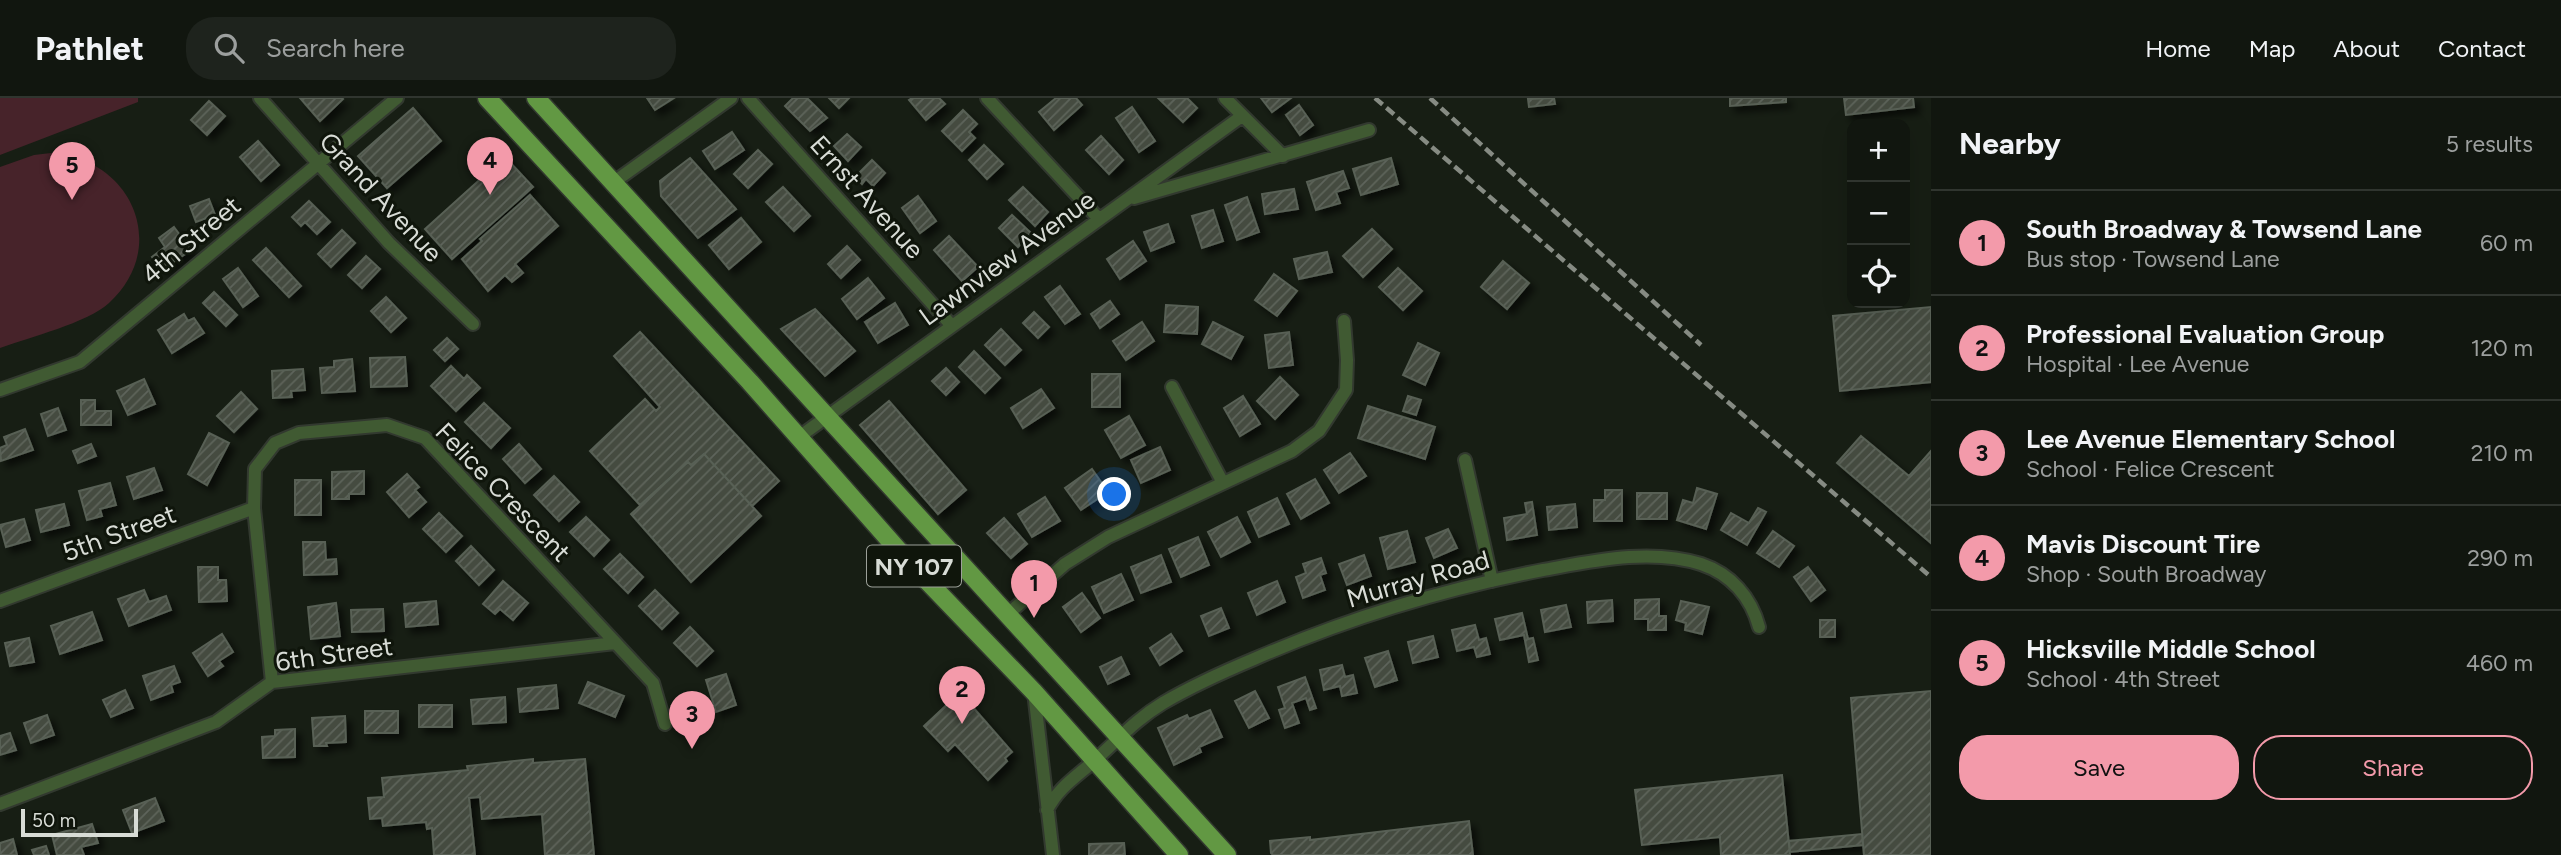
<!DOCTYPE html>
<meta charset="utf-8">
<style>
body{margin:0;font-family:Figtree,sans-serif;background:#1e231d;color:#f1f3f6}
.controls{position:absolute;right:21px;top:21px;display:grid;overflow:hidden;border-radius:14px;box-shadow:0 7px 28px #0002}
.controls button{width:63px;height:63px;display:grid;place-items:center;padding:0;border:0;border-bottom:2px solid #30352f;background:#11160f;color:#f1f3f6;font:35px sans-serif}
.scale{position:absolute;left:21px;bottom:18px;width:117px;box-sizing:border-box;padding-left:7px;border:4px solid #d8dcd6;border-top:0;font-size:19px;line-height:24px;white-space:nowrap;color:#d8dcd6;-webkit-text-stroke:5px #0f150b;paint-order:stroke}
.you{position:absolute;left:1115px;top:397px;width:24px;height:24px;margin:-18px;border:5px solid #fff;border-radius:50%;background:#1a73e8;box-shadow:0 0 0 10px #1a73e833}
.badge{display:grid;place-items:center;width:46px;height:46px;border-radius:50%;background:#f39aaa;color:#111;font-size:23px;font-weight:700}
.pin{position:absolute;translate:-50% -58px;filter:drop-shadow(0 2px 4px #0008)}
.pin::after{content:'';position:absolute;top:37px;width:24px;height:21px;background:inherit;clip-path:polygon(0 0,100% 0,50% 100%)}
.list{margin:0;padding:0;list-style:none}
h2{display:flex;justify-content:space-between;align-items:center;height:91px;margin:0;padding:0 28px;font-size:30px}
h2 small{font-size:23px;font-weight:400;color:#9c9f9e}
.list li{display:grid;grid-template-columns:46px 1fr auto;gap:21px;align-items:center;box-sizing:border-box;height:105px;padding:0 28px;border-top:2px solid #30352f}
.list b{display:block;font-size:26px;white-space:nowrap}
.list p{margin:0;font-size:23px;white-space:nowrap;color:#9c9f9e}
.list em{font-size:23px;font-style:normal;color:#9c9f9e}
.actions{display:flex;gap:14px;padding:21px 28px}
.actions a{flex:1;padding:16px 0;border:2px solid #f39aaa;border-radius:28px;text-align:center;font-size:24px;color:#f39aaa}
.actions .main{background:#f39aaa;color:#111}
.icon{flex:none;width:38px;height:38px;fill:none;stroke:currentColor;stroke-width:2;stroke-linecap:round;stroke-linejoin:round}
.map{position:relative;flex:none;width:1931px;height:757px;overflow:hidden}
header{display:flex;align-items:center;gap:42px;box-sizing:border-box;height:98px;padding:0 35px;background:#11160f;border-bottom:2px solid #30352f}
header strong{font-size:33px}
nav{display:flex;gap:38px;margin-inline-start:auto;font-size:24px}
.search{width:490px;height:63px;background:#1e231d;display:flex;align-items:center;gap:18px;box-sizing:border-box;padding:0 24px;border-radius:28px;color:#9c9f9e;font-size:26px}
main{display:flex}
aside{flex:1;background:#11160f}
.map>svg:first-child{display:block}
.pitch{fill:#47232a}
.building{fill:url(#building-hatch);stroke:#586055;stroke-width:2;filter:url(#shadow)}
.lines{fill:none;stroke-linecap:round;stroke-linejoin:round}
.minor-casing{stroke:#32392f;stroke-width:16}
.primary-casing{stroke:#32392f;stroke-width:21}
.minor{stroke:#405a32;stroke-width:12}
.primary{stroke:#629843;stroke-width:18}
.rail{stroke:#868b83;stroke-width:4.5;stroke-dasharray:10 5;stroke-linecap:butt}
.labels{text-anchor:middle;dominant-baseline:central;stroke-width:6;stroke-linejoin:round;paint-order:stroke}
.shield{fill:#0f150b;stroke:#9ca099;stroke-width:2}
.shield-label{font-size:24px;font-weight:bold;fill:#d8dcd6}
.street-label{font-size:26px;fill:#d8dcd6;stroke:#0f150b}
</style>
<header>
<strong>Pathlet</strong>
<div class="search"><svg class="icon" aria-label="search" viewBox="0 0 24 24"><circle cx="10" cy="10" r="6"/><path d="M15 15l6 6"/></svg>Search here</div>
<nav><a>Home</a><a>Map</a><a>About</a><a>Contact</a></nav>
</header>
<main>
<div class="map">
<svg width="1931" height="757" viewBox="0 0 1931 757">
<defs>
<pattern id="building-hatch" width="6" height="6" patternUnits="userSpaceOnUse" patternTransform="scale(1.75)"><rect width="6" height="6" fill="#444b40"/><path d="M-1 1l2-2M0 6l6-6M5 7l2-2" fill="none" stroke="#5e645b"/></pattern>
<filter id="shadow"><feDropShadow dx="5.5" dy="5.5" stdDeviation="3.5" flood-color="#0009"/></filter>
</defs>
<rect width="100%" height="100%" fill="#171e14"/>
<path class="pitch" d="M0,0H138V4L0,57Z
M51,55C131,60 171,148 109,205C87,225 30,239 0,250V69L34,57Z"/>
<path class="building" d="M300,0H342L343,1L320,23Z
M647,0H674L655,12Z
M793,0H807L827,20L810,33L785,8Z
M829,0H849L839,10Z
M912,0H939L945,6L926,22L909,2Z
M1056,0H1076L1082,7L1054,32L1039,14Z
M1187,0L1197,10L1183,24L1159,1Z
M1261,0H1291L1272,14Z
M1554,0L1555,6L1529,9L1528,1Z
M1730,0H1786V4L1730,8Z
M1844,0H1913L1914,9L1846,17Z
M209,3L225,18L207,37L191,22Z
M1299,7L1313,27L1300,37L1286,17Z
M1132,9L1155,43L1139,54L1116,20Z
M413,10L441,43L387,90L358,58Z
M963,12L977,26L969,34L975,40L962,53L942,33Z
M732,34L744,52L715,71L703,53Z
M847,36L861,49L848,63L834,48Z
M1101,38L1123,62L1109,76L1086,52Z
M258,43L279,67L261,83L240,59Z
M984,47L1003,66L987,81L969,62Z
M758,52L772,66L748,90L734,76Z
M505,59L533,89L452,161L425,131Z
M690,60L736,111L698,140L661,98L660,83Z
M1391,60L1398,86L1361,97L1353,71Z
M872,62L885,75L873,88L866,81L862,86L855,79Z
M1343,73L1349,90L1336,94L1340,105L1316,112L1307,84Z
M783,89L810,118L794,133L766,104Z
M1023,89L1048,114L1035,128L1009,102Z
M1294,91L1298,111L1265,116L1262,96Z
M530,97L558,128L515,166L523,175L512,184L505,177L488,193L462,161L482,143L480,141Z
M918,98L936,123L920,135L902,110Z
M1247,99L1259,134L1237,142L1225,107Z
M209,101L215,117L196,124L190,108Z
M309,103L330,124L317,136L305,124L301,128L292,119Z
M1213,112L1223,143L1202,150L1192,118Z
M1012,117L1031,135L1018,149L999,130Z
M741,120L761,144L729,171L709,147Z
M1168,126L1174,144L1151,153L1144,134Z
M174,129L191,152L162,172L152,159L165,149L159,140Z
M1372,131L1392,151L1363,179L1343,158Z
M342,132L355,145L331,169L318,156Z
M949,138L978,169L962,183L934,152Z
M1133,143L1146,163L1120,181L1107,161Z
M847,148L860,162L841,180L828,166Z
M266,150L301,188L289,199L253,162Z
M1327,154L1332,174L1299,181L1294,161Z
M366,158L380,171L362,190L348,177Z
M1503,163L1529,185L1507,211L1481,189Z
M238,170L258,198L243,209L223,181Z
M1398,170L1422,193L1403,212L1379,189Z
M1274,176L1297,193L1277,218L1255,202Z
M868,180L884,200L857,221L842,201Z
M1060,188L1080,216L1065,226L1045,199Z
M214,194L237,217L226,228L203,205Z
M386,199L406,220L391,234L371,213Z
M1110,203L1119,216L1100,230L1091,216Z
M895,205L908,227L878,245L865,224Z
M1166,207L1198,209L1197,236L1164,234Z
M1931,209V284L1840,293L1833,218Z
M815,211L855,253L825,278L781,231Z
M1034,214L1049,229L1038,240L1023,225Z
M184,216L188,223L194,220L204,235L172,255L158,232Z
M1142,224L1154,243L1126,262L1113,243Z
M1213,224L1243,239L1231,261L1202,246Z
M1001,231L1021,252L1005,267L985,247Z
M640,234L779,383L752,408L704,356L691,367L688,364L640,407L590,353L645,301L656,313L660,309L614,258Z
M1289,234L1293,267L1269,270L1265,237Z
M447,240L458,251L445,263L434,252Z
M1418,245L1439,255L1425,287L1403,277Z
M974,253L1000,280L985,295L959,269Z
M405,259L407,288L371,289L370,260Z
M352,261L355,293L322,295L320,270L334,269V263Z
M451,268L464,281L467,277L480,290L456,313L431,288Z
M946,270L959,284L946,297L932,283Z
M303,271L305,292L291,293L292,299L273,300L272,273Z
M1092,276H1120V309H1092Z
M1280,279L1298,297L1275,321L1257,303Z
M144,281L155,306L128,317L117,293Z
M1041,291L1054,310L1023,330L1011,310Z
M241,294L257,311L234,334L217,318Z
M1243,298L1260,326L1240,338L1224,310Z
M1408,298L1421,302L1416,317L1403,313Z
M81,302H95V313H111V327H81Z
M889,303L966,392L938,416L860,327Z
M484,305L510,330L491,350L465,324Z
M1368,308L1435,329L1425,361L1358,340Z
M58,310L66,332L48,338L41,316Z
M1129,318L1145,347L1121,360L1105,332Z
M25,331L33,352L1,363L0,350L7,347L4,339Z
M209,335L229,345L207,387L188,376Z
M1861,338L1909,378L1931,353V445L1837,365Z
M91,346L96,358L78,365L73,353Z
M519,346L541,371L525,385L503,361Z
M1160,349L1170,372L1141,385L1131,362Z
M1350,355L1366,378L1339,395L1324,372Z
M704,356L761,418L691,484L631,416L688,364L691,367Z
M154,370L162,392L134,401L127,379Z
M1092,371L1108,394L1081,412L1065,390Z
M364,373V396H349V401H332V374Z
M407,376L419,389L415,392L426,404L409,419L387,394Z
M554,378L579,404L559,423L534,397Z
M1315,381L1329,405L1301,421L1287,396Z
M295,382H321V417H295Z
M110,385L116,407L100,411L102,418L87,422L79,393Z
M1697,390L1717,396L1706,431L1677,422L1683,402L1693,405Z
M1605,392H1622V423H1594V402H1605Z
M1637,395H1667V421H1637Z
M1045,399L1060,423L1032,439L1018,416Z
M1277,400L1289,426L1259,439L1248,414Z
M1532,404L1537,437L1507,442L1504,420L1527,416L1525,405Z
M64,406L69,427L41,434L36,412Z
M1575,406L1577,429L1549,432L1547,409Z
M1758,410L1766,414L1747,447L1721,432L1731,415L1749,425Z
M439,415L462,438L446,454L423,431Z
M586,419L609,442L594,458L570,434Z
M1237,419L1250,444L1221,459L1208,434Z
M1004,420L1027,446L1011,460L987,435Z
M24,421L30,442L6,449L0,427Z
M1448,431L1457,450L1434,460L1426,440Z
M1407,433L1415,464L1388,471L1380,440Z
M1773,433L1794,448L1779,469L1757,455Z
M1198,439L1209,467L1181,479L1169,451Z
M303,444H325L326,462L336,461L337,476L304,477Z
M471,448L494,472L479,487L456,463Z
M620,456L643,479L628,495L604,471Z
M1161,457L1171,484L1141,495L1131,469Z
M1364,457L1371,478L1347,487L1339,466Z
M1321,460L1326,475L1320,477L1325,492L1303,500L1296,479L1306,475L1303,466Z
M198,469H218V482H226L227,503L199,504Z
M1808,469L1825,492L1811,503L1794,479Z
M1121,476L1133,502L1104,515L1092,489Z
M503,483L528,505L513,522L500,511L495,516L483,506Z
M1277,483L1285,504L1257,517L1248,495Z
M144,492L149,504L166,498L171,512L129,528L118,501Z
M655,492L678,515L662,531L639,508Z
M1082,495L1100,520L1081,534L1063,509Z
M1659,501V518H1666V532H1648V521H1635V502Z
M1612,502L1613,523L1588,525L1587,504Z
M436,503L438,526L406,529L404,506Z
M1681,503L1709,509L1702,536L1685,532L1686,525L1676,522Z
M336,505L340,538L311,541L308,509Z
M1566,507L1571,529L1545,534L1541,512Z
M1221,510L1229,530L1209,538L1201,518Z
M383,511L384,533L352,534L351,512Z
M92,514L102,542L60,556L51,528Z
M1522,515L1528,541L1533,540L1538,562L1529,564L1524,537L1500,542L1495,521Z
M1820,522H1835V539H1820Z
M1475,527L1479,542L1486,540L1490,556L1477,559L1474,549L1457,553L1452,532Z
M690,529L713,553L697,568L674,545Z
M222,536L233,554L219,563L223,568L208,578L193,555Z
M1171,536L1182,553L1160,567L1150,550Z
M1433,538L1438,559L1413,565L1408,544Z
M29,540L34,564L10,568L5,545Z
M1388,553L1397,582L1375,589L1365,560Z
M1121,559L1129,576L1108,586L1100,569Z
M1342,567L1345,579L1353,577L1357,595L1342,598L1340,588L1324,592L1320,572Z
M174,568L180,584L171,587L173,594L151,602L143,578Z
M726,576L736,607L716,614L706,582Z
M1305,579L1316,610L1310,612L1306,600L1292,605L1299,625L1285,630L1279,612L1285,610L1278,589Z
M588,584L624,598L615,619L579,605Z
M556,587L558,610L520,614L518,591Z
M125,592L133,610L111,619L103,602Z
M1255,593L1269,620L1249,630L1235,603Z
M1931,593V757H1864L1851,600Z
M505,599L506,624L473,626L471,602Z
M964,599L1012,654L1005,660L1007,663L988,682L955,646L948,653L924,628L954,600L958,605Z
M419,607H452V629H419Z
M1210,612L1222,639L1199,649L1201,654L1174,667L1158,630L1187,617L1189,621Z
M365,613H398V635H365Z
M47,617L54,637L31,645L24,625Z
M345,618L346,644L326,645L327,648H314L312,620Z
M295,631V659L263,660L262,639L275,638V632Z
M10,635L16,652L0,657V638Z
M533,661V665L585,661L594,757H545L542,716L482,721L480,699L469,700L475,757H434L432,730L427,731L426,724L383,728L382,720L370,721L368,700L384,699L382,680L468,672L467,668Z
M1782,677L1790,757H1721L1720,739L1642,747L1635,692Z
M155,700L164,723L132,735L123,712Z
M1469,723L1473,757H1273L1271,755L1270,743L1310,739V742Z
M92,726L98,745L81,749L84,757H57L52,737Z
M1862,736L1863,747L1790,754L1789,743Z
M13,741L17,757H0V745Z
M1124,745L1125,757H1089V746Z
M46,748L49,757H34L32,752Z"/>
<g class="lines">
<g class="minor-casing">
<path id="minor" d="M260,0L389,145L473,226
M748,0L952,228
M987,0L1099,121
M1225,0L1283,58
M614,84L731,0
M1134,100L1369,32
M1172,289L1223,385
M0,292L80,264L397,0
M799,339L1242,18
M1465,362L1492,483
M0,503L254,410
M1008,516L1065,466L1108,439L1292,353L1319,333L1346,292L1347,262L1344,223
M272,584L254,410L255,371L275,345L299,335L387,327L425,340L653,585L665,626
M1034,594L1053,757
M0,706L216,624L272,584L615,545
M1047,712C1058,690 1076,679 1094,663C1118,642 1135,622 1163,605C1192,588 1223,574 1254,561C1346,521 1444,491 1543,472C1593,463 1650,450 1701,466C1731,476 1751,499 1759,529"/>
</g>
<g class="primary-casing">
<path id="primary" d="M487,0L750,284L907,462L1034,594L1179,757
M536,0L1227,757"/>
</g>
<use href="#minor" class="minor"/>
<use href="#primary" class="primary"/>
<path class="rail" d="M1375,0L1931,479
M1430,0L1701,247"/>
</g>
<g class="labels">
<rect class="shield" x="867" y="447.5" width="94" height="41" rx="5"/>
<g class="shield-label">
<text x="914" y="468">NY 107</text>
</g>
<g class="street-label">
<text transform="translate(381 99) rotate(47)">Grand Avenue</text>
<text transform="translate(867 99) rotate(48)">Ernst Avenue</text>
<text transform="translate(191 142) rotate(-40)">4th Street</text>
<text transform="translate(1007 160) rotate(-36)">Lawnview Avenue</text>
<text transform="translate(503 394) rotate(46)">Felice Crescent</text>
<text transform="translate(119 435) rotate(-20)">5th Street</text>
<text transform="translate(1418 481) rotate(-16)">Murray Road</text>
<text transform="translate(334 556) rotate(-8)">6th Street</text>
</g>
</g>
</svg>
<div class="controls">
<button>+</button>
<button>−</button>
<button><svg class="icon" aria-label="locate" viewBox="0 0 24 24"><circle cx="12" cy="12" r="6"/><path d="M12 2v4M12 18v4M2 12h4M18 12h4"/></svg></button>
</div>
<div class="scale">50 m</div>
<div class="you"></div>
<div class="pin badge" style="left:1034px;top:520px">1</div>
<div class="pin badge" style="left:962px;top:626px">2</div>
<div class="pin badge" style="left:692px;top:651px">3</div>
<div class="pin badge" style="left:490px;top:97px">4</div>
<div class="pin badge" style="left:72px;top:102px">5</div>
</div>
<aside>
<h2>Nearby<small>5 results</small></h2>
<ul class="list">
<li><span class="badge">1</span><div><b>South Broadway &amp; Towsend Lane</b><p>Bus stop · Towsend Lane</p></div><em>60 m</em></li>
<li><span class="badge">2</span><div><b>Professional Evaluation Group</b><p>Hospital · Lee Avenue</p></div><em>120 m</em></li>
<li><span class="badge">3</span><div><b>Lee Avenue Elementary School</b><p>School · Felice Crescent</p></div><em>210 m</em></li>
<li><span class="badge">4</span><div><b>Mavis Discount Tire</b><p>Shop · South Broadway</p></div><em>290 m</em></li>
<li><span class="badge">5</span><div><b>Hicksville Middle School</b><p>School · 4th Street</p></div><em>460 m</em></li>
</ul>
<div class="actions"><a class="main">Save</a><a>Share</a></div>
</aside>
</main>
